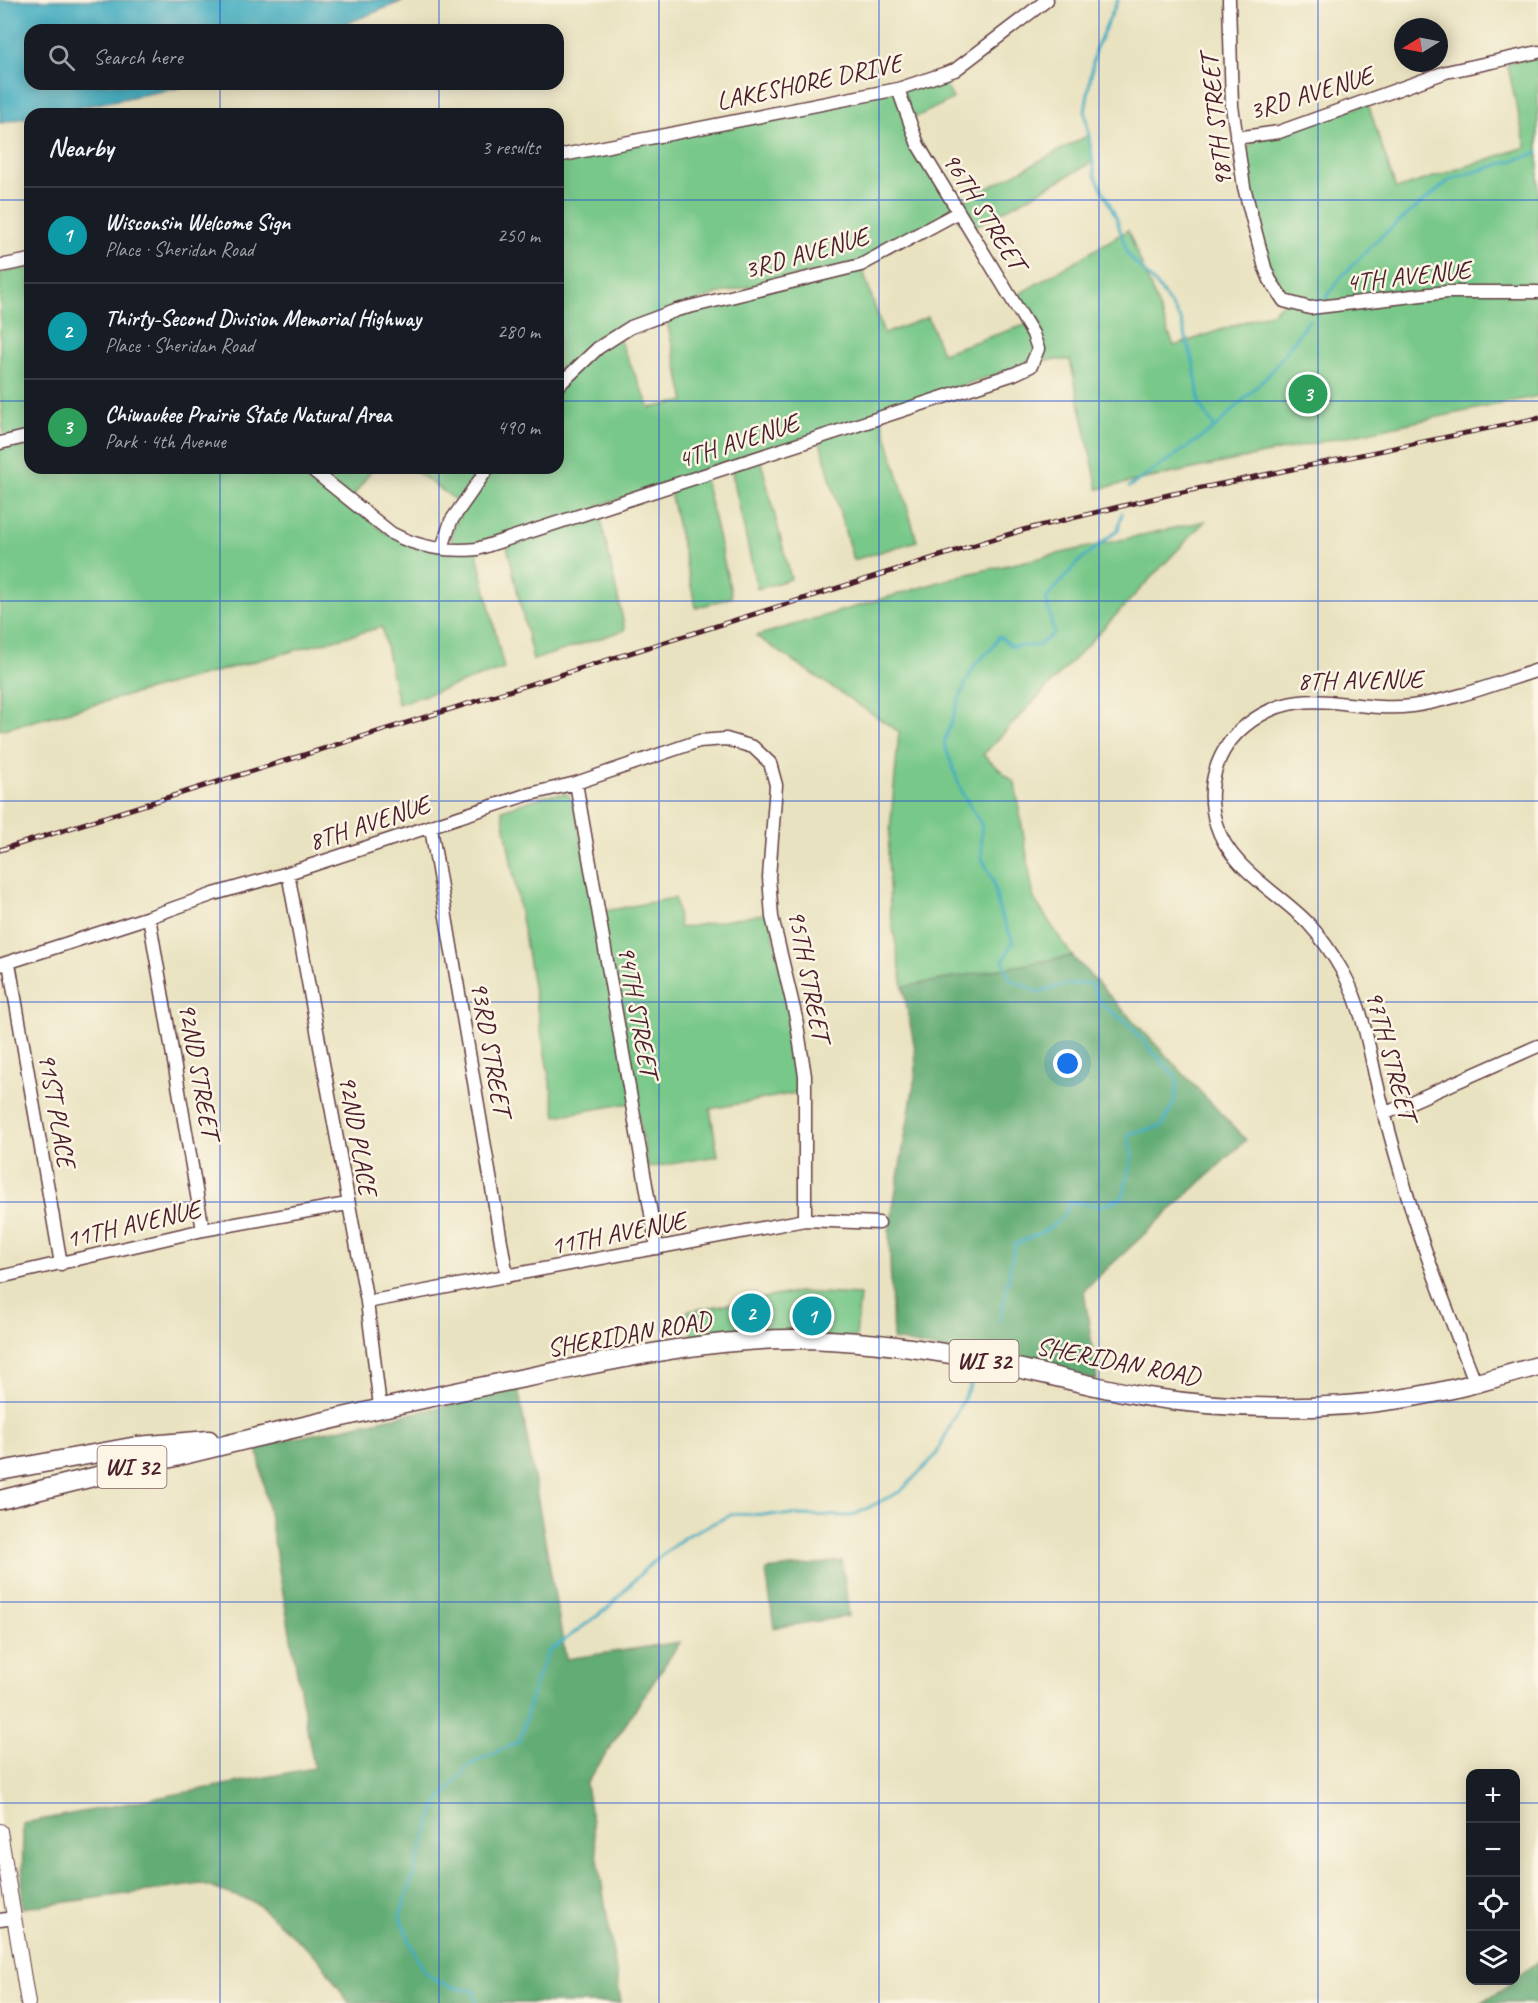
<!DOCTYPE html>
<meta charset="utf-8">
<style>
body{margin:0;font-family:Caveat,sans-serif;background:#20242c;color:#f1f3f6}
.controls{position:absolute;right:18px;bottom:18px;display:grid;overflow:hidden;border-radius:12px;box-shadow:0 3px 15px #0003}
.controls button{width:54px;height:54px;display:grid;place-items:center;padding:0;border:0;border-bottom:2px solid #363941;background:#171b24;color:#f1f3f6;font:30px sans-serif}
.compass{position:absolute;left:1394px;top:18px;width:54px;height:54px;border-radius:50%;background:#171b24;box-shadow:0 3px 15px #0003;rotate:260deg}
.you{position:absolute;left:1068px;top:1064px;width:21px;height:21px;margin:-15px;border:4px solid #fff;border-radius:50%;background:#1a73e8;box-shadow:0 0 0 9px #1a73e833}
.badge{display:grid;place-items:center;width:39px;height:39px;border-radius:50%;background:#2563eb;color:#fff;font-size:20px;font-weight:700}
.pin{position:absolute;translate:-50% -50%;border:3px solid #fff;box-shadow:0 2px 6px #0006}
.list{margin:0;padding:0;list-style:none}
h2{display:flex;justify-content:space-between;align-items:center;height:78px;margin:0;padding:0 24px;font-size:26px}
h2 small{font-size:20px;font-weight:400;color:#9ea1a6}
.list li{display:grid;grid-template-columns:39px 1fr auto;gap:18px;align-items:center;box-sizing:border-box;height:96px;padding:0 24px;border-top:2px solid #363941}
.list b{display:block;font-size:22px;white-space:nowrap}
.list p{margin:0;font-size:20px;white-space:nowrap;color:#9ea1a6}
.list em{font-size:20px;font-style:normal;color:#9ea1a6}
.icon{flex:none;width:33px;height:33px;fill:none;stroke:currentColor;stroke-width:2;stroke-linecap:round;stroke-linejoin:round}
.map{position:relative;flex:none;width:1538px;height:2003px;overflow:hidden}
.search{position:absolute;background:#171b24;box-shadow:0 3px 15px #0003;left:24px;top:24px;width:540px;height:66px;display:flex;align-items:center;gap:15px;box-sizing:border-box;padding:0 21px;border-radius:18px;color:#9ea1a6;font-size:22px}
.panel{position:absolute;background:#171b24;box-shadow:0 3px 15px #0003;left:24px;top:108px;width:540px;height:366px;border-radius:18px}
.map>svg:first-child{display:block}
.green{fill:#78c889;stroke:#61745a;stroke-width:1.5}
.forest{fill:#62ac75;stroke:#566650;stroke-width:1.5}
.water{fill:#41acc0;stroke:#466676;stroke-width:1.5}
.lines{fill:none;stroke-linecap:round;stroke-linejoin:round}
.stream{stroke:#41acc0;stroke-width:3}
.minor-casing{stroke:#623c41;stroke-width:15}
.tertiary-casing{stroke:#623c41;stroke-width:16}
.primary-casing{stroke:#623c41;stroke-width:21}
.minor{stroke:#fff;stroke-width:12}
.tertiary{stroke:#fff;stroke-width:14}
.primary{stroke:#fff;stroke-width:18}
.rail-casing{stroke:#4a1f2b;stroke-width:5}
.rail{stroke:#fcf5e5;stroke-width:3;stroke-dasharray:9;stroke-linecap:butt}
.grid{fill:none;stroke:#1d4ed8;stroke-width:1.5;stroke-opacity:0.55}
.labels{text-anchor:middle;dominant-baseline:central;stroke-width:5;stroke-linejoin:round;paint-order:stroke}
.shield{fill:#fcf5e5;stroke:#7f5f63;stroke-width:1.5}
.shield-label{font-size:24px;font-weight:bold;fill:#4a1f2b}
.street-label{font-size:26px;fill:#4a1f2b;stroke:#fcf5e5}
</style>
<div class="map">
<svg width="1538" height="2003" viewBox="0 0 1538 2003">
<rect width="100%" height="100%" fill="#fcf5e5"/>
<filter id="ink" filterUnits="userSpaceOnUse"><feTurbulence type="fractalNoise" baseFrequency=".0167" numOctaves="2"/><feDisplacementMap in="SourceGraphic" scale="12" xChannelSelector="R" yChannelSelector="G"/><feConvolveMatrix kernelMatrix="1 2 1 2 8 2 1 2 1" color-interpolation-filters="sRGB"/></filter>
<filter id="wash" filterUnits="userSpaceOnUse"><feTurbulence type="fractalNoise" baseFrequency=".008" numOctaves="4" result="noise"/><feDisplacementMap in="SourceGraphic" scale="24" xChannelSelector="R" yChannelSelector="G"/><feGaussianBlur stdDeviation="1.35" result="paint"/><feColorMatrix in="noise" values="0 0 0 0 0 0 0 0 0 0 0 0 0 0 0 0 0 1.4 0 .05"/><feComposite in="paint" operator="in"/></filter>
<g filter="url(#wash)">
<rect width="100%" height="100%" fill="#e9e2c0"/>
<path class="green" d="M1538,56V396L1098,489L1070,360H1030L1023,365L880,413L917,541L853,560L818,434L759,453L791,579L757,589L730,463L703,471L732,597L696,608L668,483L598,506L625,630L533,660L505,537L475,545L504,669L398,704L382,627L0,730V448L4,438L0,392V273L30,267V468H373L349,502L384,532L451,554L452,530L464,506L411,468H558V161L943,79L953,99L908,121L957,204L1089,135L1093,162L968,230L953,215L872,260L716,294L617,335L650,408L685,401L666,318L861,265L884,334L928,317L942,353L1031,323L1016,296L1128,230L1174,346L1273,312L1289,297L1272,274L1251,200L1245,157L1247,149L1256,140L1368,104L1396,189L1526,147L1507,63Z
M1205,521L983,755L1015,783L1034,899L1072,956L903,987L890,910L888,853L899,732L756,636L963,575Z
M567,794L574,801L595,913L675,898L680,928L769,913L795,1033L801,1092L710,1109L718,1156L648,1168L636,1102L556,1116L502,810L547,795Z
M798,1292L860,1295L856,1337L693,1342L687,1311Z"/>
<path class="forest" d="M1072,956L1246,1140L1084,1290L1097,1380L893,1340L889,1231L916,1072L915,1049L903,987Z
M518,1387L566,1659L680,1642L586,1784L621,2003H349L320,1960L256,1903L201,1884L22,1908L23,1823L314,1768L257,1446L446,1406Z
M842,1561L849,1616L774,1628L766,1570Z
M1538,1961V2003H1481L1516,1980V1978Z"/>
<path class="water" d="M0,0H405L331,30H30V84H197L47,114H30V117L0,123Z"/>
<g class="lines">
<path class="stream" d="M1118,0L1095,50L1085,112L1095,175L1116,217L1128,255L1159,288L1181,320L1194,365L1200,405L1215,428
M1326,298L1342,276L1379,238L1451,179L1538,153
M1129,487L1215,428L1271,372L1309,320
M1000,1321L1015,1244C1039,1234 1060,1228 1071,1202L1102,1206L1123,1197L1132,1156L1128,1134L1162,1126L1174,1102L1178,1080L1126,1022L1102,1005L1090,983L1064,985L1037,992L1010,979L1003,961L1013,941L999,910L993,880L982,858L981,824L962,793L944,743L961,694L974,666L992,648L999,636L1011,646H1038L1054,633L1046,599L1078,562L1118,530L1122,513
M476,2003L475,1991C418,1985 419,1962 400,1916L436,1806L469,1765L520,1741L534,1686L548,1652L608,1608L646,1568L686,1536L733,1514L852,1516L901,1491L936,1455L972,1381"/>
</g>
</g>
<g filter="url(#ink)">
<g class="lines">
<g class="minor-casing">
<path id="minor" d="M1229,0L1232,106L1244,187L1265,268L1270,280L1284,301L1310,308L1447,292H1538
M1236,138L1279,132L1446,72L1538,52
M558,156L898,89L955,70L1047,0
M0,266L30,260
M558,386L598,348L631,327L677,310L861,265L957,213
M0,443L30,436
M310,468L391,533C417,547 448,552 477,549L1014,374L1031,366L1038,349L1033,334L918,145L898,89
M442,548L451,521L488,468
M576,783L657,1248
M431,828L507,1277
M288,873L367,1302L380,1406
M149,917L203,1230
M9,963L61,1264
M0,965L149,917L214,894L288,873L526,795L576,783L699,741L726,739L753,747L770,763L776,785L769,877L772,917L796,1018L805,1076V1220
M1384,1114L1538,1046
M0,1277L203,1230L347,1204
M367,1302L805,1220L879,1223
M1476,1384C1448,1312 1419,1241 1399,1166C1390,1136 1382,1105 1375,1075C1368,1041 1361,1005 1344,974C1335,958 1321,937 1308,923C1277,891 1230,869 1216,824C1205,787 1216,750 1245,726C1301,680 1350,714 1412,706C1455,700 1497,683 1538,670
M0,1920L14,1918"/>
</g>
<g class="tertiary-casing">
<path id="tertiary" d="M0,1831L28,2003"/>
</g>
<g class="primary-casing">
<path id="primary" d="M0,1471L137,1446L209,1440
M0,1500C176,1457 351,1412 529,1377C616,1360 704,1339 793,1339C854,1339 913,1347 973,1358C1032,1370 1090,1387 1149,1397C1229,1410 1321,1411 1400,1399C1447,1392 1493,1379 1538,1366"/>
</g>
<use href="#minor" class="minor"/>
<use href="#tertiary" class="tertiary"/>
<use href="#primary" class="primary"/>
<g class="rail-casing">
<path id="rail" d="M0,850L1023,530L1168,495L1538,418"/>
</g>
<use href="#rail" class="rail"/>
</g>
</g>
<path class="grid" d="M220,0V30M439,0V30M659,0V2003M879,0V2003M1099,0V2003M1318,0V2003M220,84V114M439,84V114M0,200H30M558,200H1538M0,401H30M558,401H1538M220,468V2003M439,468V2003M0,601H1538M0,801H1538M0,1002H1538M0,1202H1538M0,1402H1538M0,1602H1538M0,1803H1470M1516,1803H1538"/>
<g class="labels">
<g class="shield">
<rect x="949.5" y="1340" width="69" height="42" rx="4.5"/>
<rect x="97.5" y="1446" width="69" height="42" rx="4.5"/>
</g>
<g class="shield-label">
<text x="984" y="1361">WI 32</text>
<text x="132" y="1467">WI 32</text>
</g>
<g class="street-label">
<text transform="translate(809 82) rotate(-12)">LAKESHORE DRIVE</text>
<text transform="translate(1311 93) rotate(-17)">3RD AVENUE</text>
<text transform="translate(1216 121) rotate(-96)">98TH STREET</text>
<text transform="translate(984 211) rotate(58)">96TH STREET</text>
<text transform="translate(806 253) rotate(-16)">3RD AVENUE</text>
<text transform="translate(1408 276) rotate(-6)">4TH AVENUE</text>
<text transform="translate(738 441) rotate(-18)">4TH AVENUE</text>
<text transform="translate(1360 680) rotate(-1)">8TH AVENUE</text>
<text transform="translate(369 823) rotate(-18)">8TH AVENUE</text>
<text transform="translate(809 975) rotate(79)">95TH STREET</text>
<text transform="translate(638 1011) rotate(80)">94TH STREET</text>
<text transform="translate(491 1048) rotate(80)">93RD STREET</text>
<text transform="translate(1391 1055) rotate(75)">97TH STREET</text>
<text transform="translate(199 1070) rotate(80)">92ND STREET</text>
<text transform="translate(57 1110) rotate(80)">91ST PLACE</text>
<text transform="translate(358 1135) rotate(80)">92ND PLACE</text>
<text transform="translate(133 1224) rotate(-13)">11TH AVENUE</text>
<text transform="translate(618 1233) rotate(-11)">11TH AVENUE</text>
<text transform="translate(629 1334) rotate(-10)">SHERIDAN ROAD</text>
<text transform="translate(1118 1361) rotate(11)">SHERIDAN ROAD</text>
</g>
</g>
</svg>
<div class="controls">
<button>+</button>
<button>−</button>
<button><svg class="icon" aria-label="locate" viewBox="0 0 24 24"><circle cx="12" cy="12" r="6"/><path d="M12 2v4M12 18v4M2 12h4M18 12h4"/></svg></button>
<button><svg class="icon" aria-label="layers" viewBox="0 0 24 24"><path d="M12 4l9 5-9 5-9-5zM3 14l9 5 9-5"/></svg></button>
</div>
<svg class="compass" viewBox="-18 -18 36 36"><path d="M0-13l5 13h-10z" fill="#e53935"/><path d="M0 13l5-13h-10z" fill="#9ea1a6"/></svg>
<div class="you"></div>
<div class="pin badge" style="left:812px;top:1316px;background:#0f9aa8">1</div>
<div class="pin badge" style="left:751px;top:1313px;background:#0f9aa8">2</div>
<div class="pin badge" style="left:1308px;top:394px;background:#2e9e5b">3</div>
<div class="search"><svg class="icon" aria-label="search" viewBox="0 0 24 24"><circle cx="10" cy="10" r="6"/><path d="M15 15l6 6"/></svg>Search here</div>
<section class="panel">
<h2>Nearby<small>3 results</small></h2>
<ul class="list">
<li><span class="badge" style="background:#0f9aa8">1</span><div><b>Wisconsin Welcome Sign</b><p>Place · Sheridan Road</p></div><em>250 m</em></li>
<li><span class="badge" style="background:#0f9aa8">2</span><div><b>Thirty-Second Division Memorial Highway</b><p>Place · Sheridan Road</p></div><em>280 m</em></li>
<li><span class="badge" style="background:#2e9e5b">3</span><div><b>Chiwaukee Prairie State Natural Area</b><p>Park · 4th Avenue</p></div><em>490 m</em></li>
</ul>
</section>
</div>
